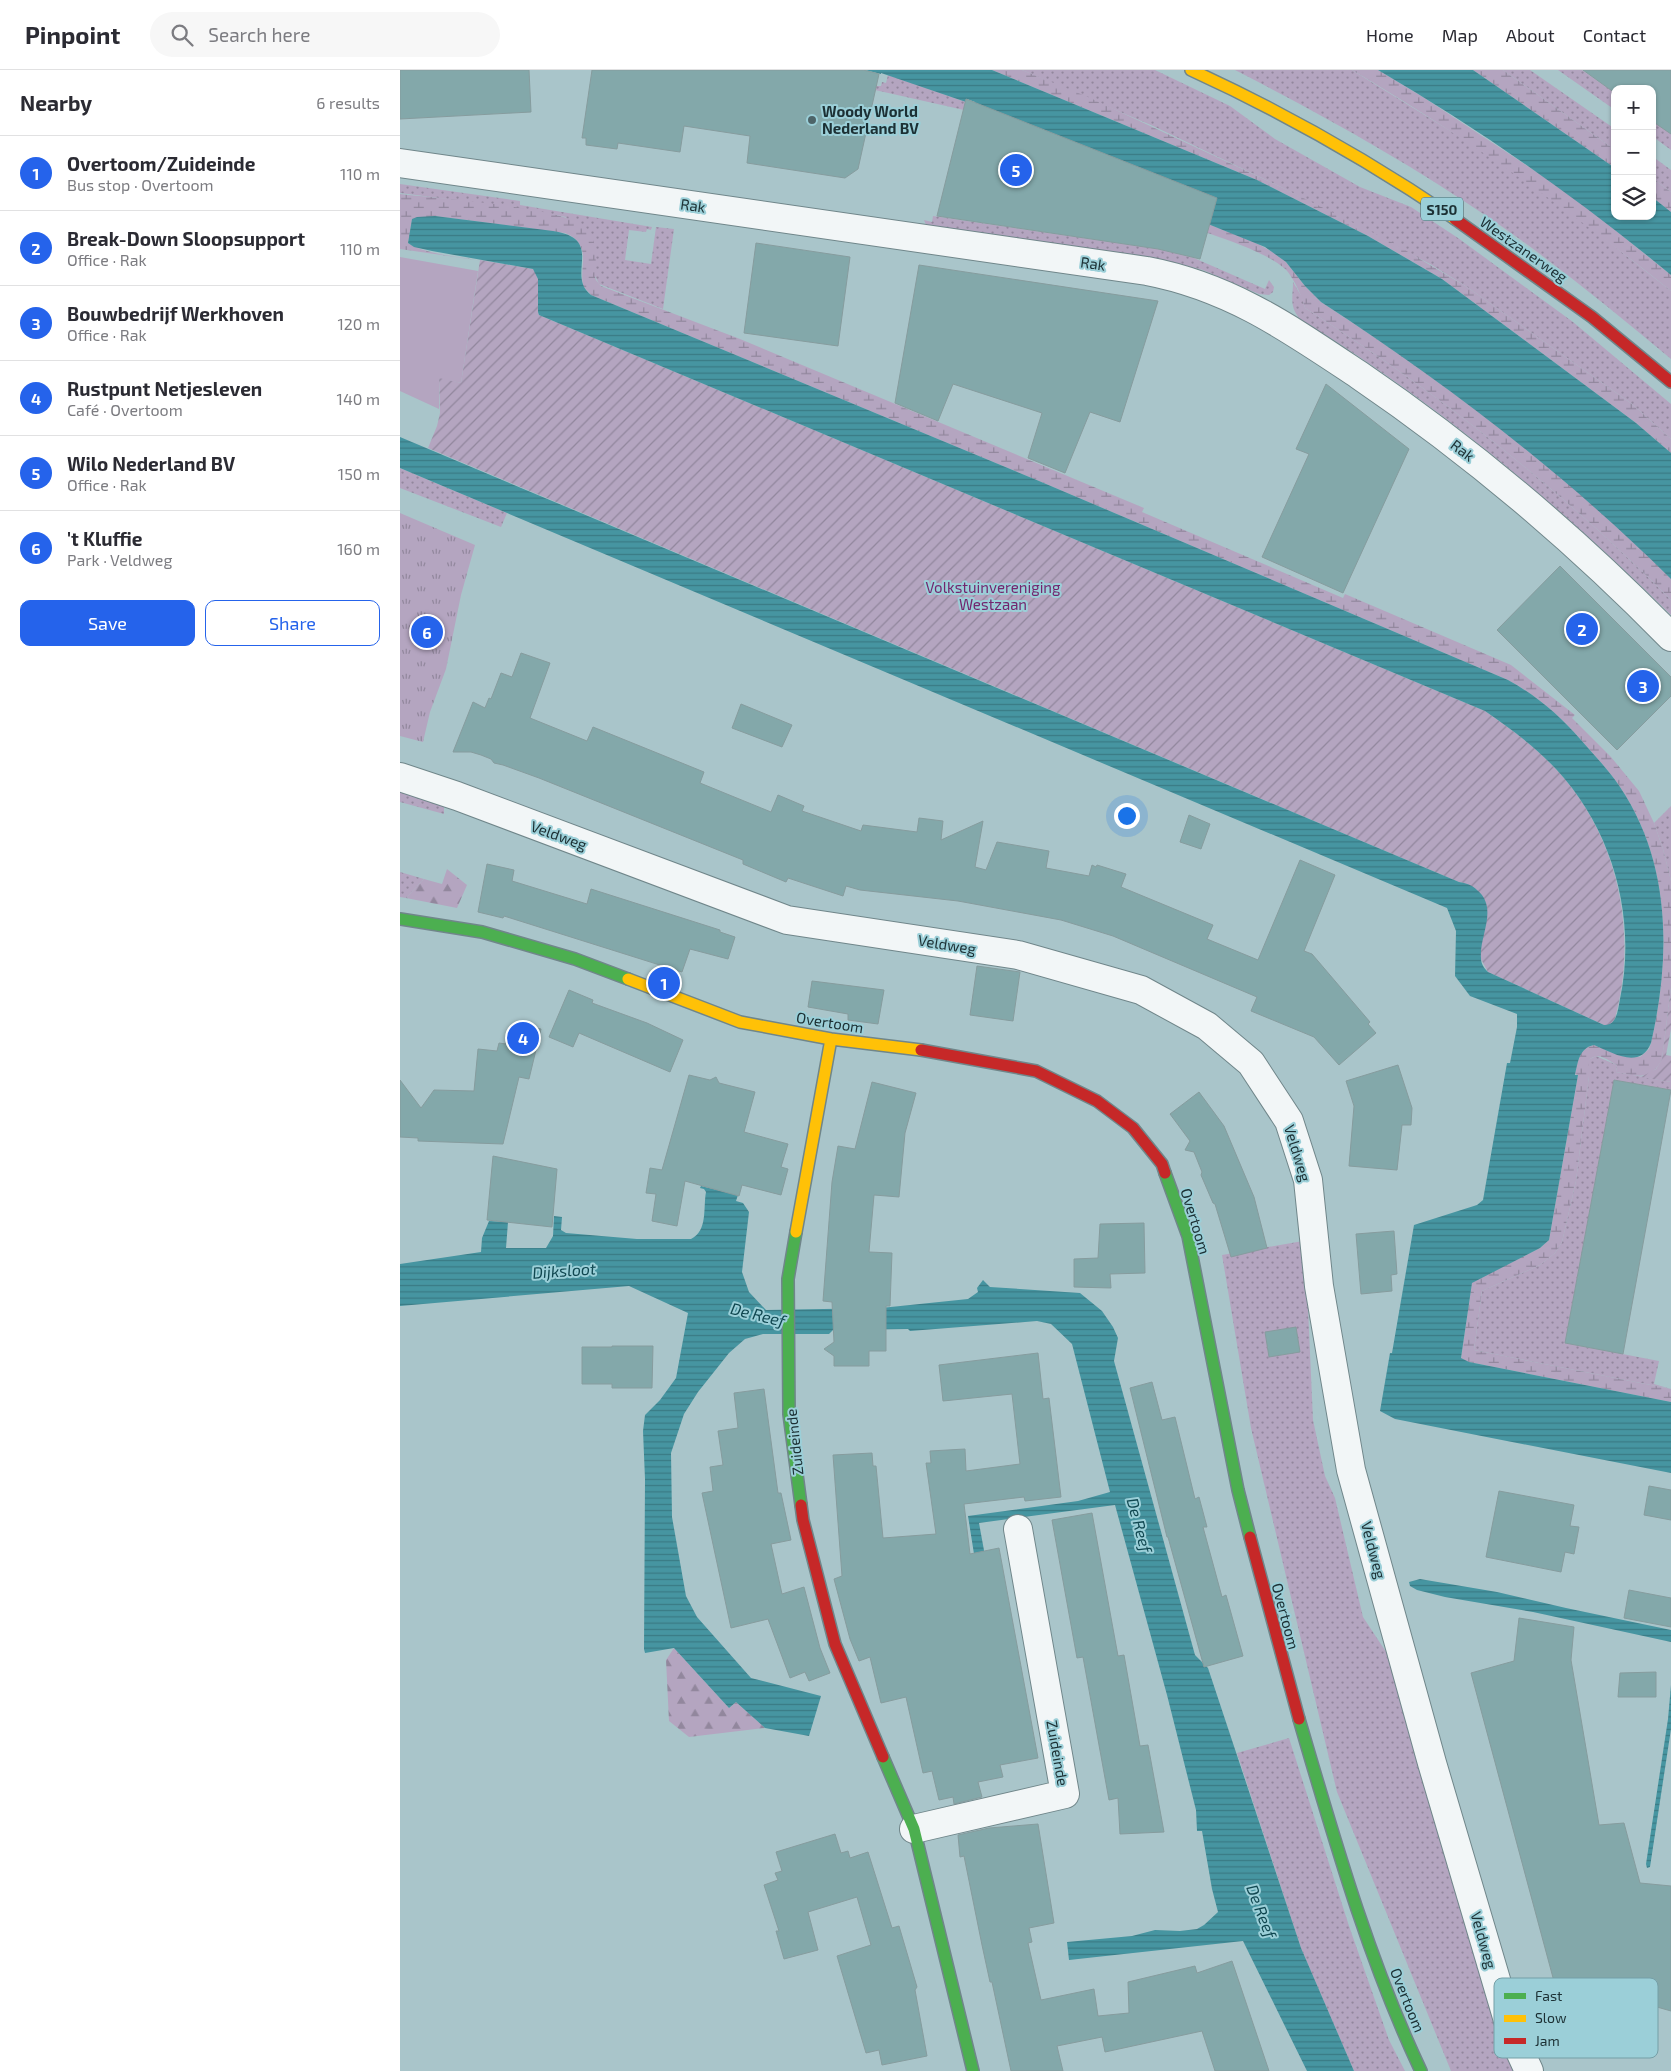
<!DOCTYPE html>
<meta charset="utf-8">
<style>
body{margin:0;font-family:"Exo 2",sans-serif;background:#f7f7f7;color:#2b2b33}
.controls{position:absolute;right:15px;top:15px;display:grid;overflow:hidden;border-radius:10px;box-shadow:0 1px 4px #0004}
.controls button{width:45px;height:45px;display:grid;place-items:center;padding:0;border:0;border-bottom:1px solid #e1e1e2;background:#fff;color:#2b2b33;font:25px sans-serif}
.you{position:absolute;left:726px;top:745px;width:18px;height:18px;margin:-12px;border:4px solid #fff;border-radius:50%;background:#1a73e8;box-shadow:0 0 0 8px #1a73e833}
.badge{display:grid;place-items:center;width:32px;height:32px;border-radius:50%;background:#2563eb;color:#fff;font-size:16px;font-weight:700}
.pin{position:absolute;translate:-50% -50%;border:2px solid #fff;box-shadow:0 1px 5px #0006}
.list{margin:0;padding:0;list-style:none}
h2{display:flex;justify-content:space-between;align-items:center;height:65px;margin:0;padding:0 20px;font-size:21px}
h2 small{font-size:16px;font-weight:400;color:#7c7c81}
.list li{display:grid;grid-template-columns:32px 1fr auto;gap:15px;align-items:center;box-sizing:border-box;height:75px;padding:0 20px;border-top:1px solid #e1e1e2}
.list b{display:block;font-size:19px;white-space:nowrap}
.list p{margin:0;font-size:16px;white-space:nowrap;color:#7c7c81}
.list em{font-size:16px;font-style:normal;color:#7c7c81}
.actions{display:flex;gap:10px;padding:15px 20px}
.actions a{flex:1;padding:11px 0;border:1px solid #2563eb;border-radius:10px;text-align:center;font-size:18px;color:#2563eb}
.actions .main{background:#2563eb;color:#fff}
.icon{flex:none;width:28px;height:28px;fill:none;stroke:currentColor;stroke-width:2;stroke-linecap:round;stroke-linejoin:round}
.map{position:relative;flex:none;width:1271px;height:2001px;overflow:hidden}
header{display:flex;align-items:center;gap:30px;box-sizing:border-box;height:70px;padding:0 25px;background:#fff;border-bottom:1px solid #e1e1e2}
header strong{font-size:24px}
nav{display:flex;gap:28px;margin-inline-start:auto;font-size:18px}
.search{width:350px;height:45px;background:#f7f7f7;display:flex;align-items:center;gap:12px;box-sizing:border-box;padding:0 18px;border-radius:28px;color:#7c7c81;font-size:19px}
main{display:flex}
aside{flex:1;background:#fff}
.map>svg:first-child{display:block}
.grass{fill:url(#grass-dots)}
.forest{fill:url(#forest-firs)}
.wetland{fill:url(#wetland-marsh)}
.park{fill:url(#park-tufts)}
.garden{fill:url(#garden-furrows)}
.pitch{fill:#b4a5c0}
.water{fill:url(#water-rules)}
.building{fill:#83a8aa;stroke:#869c9e}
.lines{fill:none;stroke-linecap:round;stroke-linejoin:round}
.street-casing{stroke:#70868a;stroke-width:30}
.fast-casing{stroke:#70868a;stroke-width:14}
.slow-casing{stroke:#70868a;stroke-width:14}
.jam-casing{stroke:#70868a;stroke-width:14}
.street{stroke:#f2f6f7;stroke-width:28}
.fast{stroke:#4caf50;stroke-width:11}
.slow{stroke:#ffc107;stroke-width:11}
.jam{stroke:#c62828;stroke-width:11}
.poi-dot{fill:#4d6468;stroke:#9bcfd8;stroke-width:2}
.labels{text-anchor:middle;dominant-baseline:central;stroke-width:4;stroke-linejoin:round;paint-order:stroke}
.shield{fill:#9bcfd8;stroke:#426065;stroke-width:1}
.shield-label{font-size:14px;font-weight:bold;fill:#1c3034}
.poi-label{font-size:15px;font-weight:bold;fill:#1c3034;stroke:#9bcfd8;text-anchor:start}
.street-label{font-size:15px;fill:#1c3034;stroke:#9bcfd8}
.park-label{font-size:15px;fill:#73266e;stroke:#9bcfd8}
.water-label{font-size:16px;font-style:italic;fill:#104750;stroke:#9bcfd8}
.key{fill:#9bcfd8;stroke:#759fa7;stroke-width:1}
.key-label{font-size:14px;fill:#1c3034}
</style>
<header>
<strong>Pinpoint</strong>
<div class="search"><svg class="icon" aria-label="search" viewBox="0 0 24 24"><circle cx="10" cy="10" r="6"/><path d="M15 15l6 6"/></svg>Search here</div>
<nav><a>Home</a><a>Map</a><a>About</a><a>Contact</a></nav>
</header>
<main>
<aside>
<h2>Nearby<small>6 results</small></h2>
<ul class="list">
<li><span class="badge">1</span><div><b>Overtoom/Zuideinde</b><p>Bus stop · Overtoom</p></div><em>110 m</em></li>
<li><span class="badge">2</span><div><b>Break-Down Sloopsupport</b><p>Office · Rak</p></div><em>110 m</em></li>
<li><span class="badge">3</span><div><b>Bouwbedrijf Werkhoven</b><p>Office · Rak</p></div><em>120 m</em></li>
<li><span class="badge">4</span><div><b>Rustpunt Netjesleven</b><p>Café · Overtoom</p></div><em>140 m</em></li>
<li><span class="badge">5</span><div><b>Wilo Nederland BV</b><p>Office · Rak</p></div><em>150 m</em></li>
<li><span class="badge">6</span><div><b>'t Kluffie</b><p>Park · Veldweg</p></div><em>160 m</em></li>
</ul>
<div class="actions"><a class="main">Save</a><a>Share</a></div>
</aside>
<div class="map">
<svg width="1271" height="2001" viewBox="0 0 1271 2001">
<defs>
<pattern id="grass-dots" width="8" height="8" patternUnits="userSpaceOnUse" patternTransform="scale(1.25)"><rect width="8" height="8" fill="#b4a5c0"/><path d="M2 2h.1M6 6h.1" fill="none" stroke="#92879d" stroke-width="1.8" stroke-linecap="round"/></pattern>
<pattern id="forest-firs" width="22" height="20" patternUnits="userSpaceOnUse" patternTransform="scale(1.25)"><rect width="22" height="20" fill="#b4a5c0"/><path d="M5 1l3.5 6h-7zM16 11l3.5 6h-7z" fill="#92879d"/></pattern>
<pattern id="wetland-marsh" width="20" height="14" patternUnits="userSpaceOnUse" patternTransform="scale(1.25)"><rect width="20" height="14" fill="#b4a5c0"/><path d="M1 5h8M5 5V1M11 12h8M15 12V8" fill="none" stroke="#92879d"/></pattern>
<pattern id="park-tufts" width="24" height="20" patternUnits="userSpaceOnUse" patternTransform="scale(1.25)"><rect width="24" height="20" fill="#b4a5c0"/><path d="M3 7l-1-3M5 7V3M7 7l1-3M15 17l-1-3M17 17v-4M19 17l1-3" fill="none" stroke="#92879d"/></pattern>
<pattern id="garden-furrows" width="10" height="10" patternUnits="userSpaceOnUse" patternTransform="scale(1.25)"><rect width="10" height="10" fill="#b4a5c0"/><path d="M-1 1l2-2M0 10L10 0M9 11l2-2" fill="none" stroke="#92879d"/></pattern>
<pattern id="water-rules" width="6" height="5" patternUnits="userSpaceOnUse" patternTransform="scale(1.25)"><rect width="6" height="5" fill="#4695a1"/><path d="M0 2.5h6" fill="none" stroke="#3a7a84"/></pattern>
</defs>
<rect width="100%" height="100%" fill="#a9c5ca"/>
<path class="grass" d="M622,0H755L830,36L875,69L960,117L1011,137L1058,168L1173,252L1271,334V369L1232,334L1067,217L1030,194L881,117L753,56Z
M835,0H952L1094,88L1181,150L1271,221V289C1212,240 1154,192 1091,149C1009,93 923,45 835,0Z
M1103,0H1130L1215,59V80Z
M1158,0H1182L1215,23V40Z
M488,5L566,32L564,40L475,20L476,16H481L482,12L486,13Z
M1252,50L1271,64V80L1252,66Z
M1252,86L1271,100V122L1252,108Z
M0,114L120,131V135L252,157L251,160L247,159L246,162L229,160L225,190L251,194L256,157L274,159L263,239L199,214L166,147L117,138L0,123Z
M533,146L758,179L794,188L865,219L869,210L874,217L873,222L869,225L859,224L803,200L759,189L526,155L524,150L532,152Z
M893,212L902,227L905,238C1037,322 1161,419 1271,530V545C1158,434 1036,332 900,249C889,237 893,227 893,212Z
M0,398L107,443L101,457L0,418Z
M0,719L44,735V744L0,732Z
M1271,736V811L1263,779L1254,753Z
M0,802L24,809L6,828L0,827Z
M1196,986L1217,995L1216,1002L1271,1012V1020L1214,1010L1165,1273L1259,1291L1254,1314L1271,1319L1074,1280L1082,1221L1140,1195L1155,1183L1162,1172L1176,1111L1189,1006L1188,990Z
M903,1171L906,1193L913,1350L925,1406L935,1428L963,1547L1000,1603L1125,2001H1051L937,1722L851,1358L822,1185Z
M889,1668L949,1856L989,1970L1005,2001H954L901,1878L837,1683Z"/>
<path class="forest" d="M47,799L67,815L57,838L6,828L24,809L42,814Z
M274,1578L329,1638L336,1632L365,1658L289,1667L269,1651L266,1590Z"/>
<path class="wetland" d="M592,0H622L688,27L881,117L988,170L1067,217L1232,334L1271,369V383L1236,353L1042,209L968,166L857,110Z
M952,0H978L1023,27L1173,126L1271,205V221C1168,138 1066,68 952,0Z
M1073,0H1103L1215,80V98Z
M1252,108L1271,122V142L1252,127Z
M0,124C36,128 161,137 184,156C198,168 196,190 195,207L196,210L201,216L340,269L744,438L742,442L943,528L945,524L1111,595L1175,645L1172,648L1211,687L1239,721L1254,753L1263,779L1271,811V917L1262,989C1251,1012 1237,1006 1216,1002L1217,995C1207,990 1198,981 1189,990V1006L1176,1111L1162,1172L1155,1183L1140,1195L1082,1221L1074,1280L1271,1319V1332L1069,1292L1061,1289L1072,1212L1140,1178L1149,1170L1178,1005L1175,1004C1178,991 1179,978 1194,975L1219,985L1240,987L1249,979L1251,973C1271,886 1271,793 1220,717C1208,699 1194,685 1181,670C1159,645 1137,626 1108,610L639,411L191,225L183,216C179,194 193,175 165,163L35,146L12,150L8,173C27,185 61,187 83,191L0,179Z
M803,152L856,173L873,182L886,192L905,216L921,232C1046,313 1167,403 1271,509V530C1161,419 1037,322 905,238C903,228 892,204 884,198C863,181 827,170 802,161Z"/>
<path class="park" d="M0,443L75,475L61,525L46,599L30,642L23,672L0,666Z"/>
<path class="garden" d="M80,190L133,199C144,211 135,231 139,245L1085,641C1110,658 1135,677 1156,699C1219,767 1239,864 1214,952L1209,955H1204L1088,902L1081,889L1064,813L1059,812L28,378L37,356L40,343L39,307L61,313Z
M1271,917V959L1266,985L1271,986V1012L1241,1007L1256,999L1262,989Z"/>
<path class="pitch" d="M0,187L78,201L61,313L39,308V339L0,321Z"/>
<path class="water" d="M465,0H592L857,110L968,166L1042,209L1236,353L1271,383V509C1165,404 1046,313 921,232L905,216L886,192L865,177L803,152L574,36L575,32L567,29L566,32L481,3V4Z
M978,0H1073L1215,98V146H1252V127L1271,142V205C1179,129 1081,60 978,0Z
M35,146L153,161C206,169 165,205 191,225L639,411L1108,610C1137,626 1159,645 1181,670C1194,685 1208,699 1220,717C1271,793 1271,886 1251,973C1240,1000 1213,983 1194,975C1179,978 1178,992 1175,1005H1178L1149,1170L1140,1178L1072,1213L1061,1288L1069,1292L1271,1332V1403L995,1349L980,1341L990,1283H992L1014,1155L1077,1135L1083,1130L1107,993H1110L1117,957V944L1070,926L1055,906L1056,861L1047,838L0,398V367L1059,812C1066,813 1072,815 1077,820C1099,838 1079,866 1081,888C1081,894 1084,898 1088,902L1204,955C1217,956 1218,939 1220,929C1237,848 1213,760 1156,699C1135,677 1110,658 1085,641L139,245L138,242V209L133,199L32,181L14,177L8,173L12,149L17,147Z
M301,1116L338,1125L336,1131L343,1133L349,1142L342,1202L349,1222L366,1240L481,1238L568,1229L578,1222L577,1218L583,1210L590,1217L680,1223L702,1241L713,1257L718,1268L714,1291L795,1585L808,1598L901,1878L954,2001H907L843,1871L669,1890L667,1872L732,1866L755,1860L780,1861L797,1859L804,1855L818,1842L812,1819L802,1761H797L796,1740L767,1625L715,1435L579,1453L609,1617L592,1598L568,1446L678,1431L710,1422L672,1274L651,1254L637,1251L510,1261L508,1259L433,1260L429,1264H363L345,1269L329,1283L298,1322L284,1344L271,1383L272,1447L286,1526L297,1547L351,1608L421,1626L409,1666L365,1658L336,1632L329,1638L274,1578L245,1583L244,1579L245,1409L243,1361L245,1345L260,1330L276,1308L288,1243L229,1216L0,1236V1194L81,1182L82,1168L89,1151L108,1152L106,1178H146L153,1166L154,1146L162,1147L161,1160L166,1163L237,1169H291C308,1161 303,1138 306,1122L304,1119L300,1118Z
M1020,1509L1097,1522L1166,1538L1271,1560V1572L1133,1542L1045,1527L1017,1520L1010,1516L1009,1512Z
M1271,1615V1659L1250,1797L1247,1798L1246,1794L1268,1649Z"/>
<path class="building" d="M0,0H129L131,42L0,49Z
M192,0H463L479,4L458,99L445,108L347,93L350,66L284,56L280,82L218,73L217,79L186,75V68H182Z
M1183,0H1271V64L1252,51V19H1215V23Z
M566,29L817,128L800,189L758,179L537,146Z
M356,173L450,187L438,276L344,263Z
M519,195L758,231L720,352L690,342L665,403L628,388L642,343L553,314L538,351L495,333Z
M926,314L1009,379L943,523L862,487L909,384L896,379Z
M1160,496L1271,607V626L1217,680L1097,560Z
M121,583L150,593L130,648L187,671L193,657L304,702L300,713L371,742L378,725L404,736L402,741L461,761L463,755L517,762L519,748L543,751L541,770L583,751L575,797L586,800L597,772L649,781L646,798L689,806L692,795L696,797L697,795L726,804L721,817L813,855L807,869L858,890L900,790L935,805L904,881L912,884L970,952L968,954L976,963L939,995L914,967L851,941L857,927L713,866L661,850L558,831L460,820L446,816L443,826L388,808L386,812L343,794V790L139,708L103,695L94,693L91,689L81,685L71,682H53L73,632L85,638L89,628L91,629L101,603L112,607Z
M341,634L392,655L382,677L332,658Z
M789,745L810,754L801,779L780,772Z
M87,794L114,800L112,811L187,834L191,819L320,860V862L335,867L328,889L290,879L282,902L104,846L103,848L78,842Z
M577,896L620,902L613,951L570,945Z
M412,911L484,920L478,954L448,950V944L408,937Z
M169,920L193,930L192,933L247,953L283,970L270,1002L179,963L173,977L149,967Z
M116,953L141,959L129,1009L119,1007L103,1074L18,1071V1068L0,1067V1010L21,1038L34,1020L74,1021L78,979L97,981L99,973L106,974L109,959Z
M998,995L1012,1038L1011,1055H1002L997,1100L949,1096L954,1036L946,1011Z
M289,1005L310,1010L316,1007L319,1013L355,1022L344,1062L388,1074L381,1097L388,1099L381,1125L342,1115L339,1126L285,1111L277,1156L252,1151L256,1124L246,1123L250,1098L262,1100Z
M1214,1010L1271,1020L1223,1284L1165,1273Z
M472,1012L516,1023L505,1063L499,1127L474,1125L469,1182L492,1183L490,1236H486V1281H469V1296H434V1286L424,1279L434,1272L432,1232L423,1231L432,1112L438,1076L455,1079Z
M799,1022L824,1056L854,1127L867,1178L831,1187L815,1134L813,1133L801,1105L802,1102L794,1082L785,1080L790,1071L770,1044Z
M93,1086L157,1099L152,1157L87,1150Z
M744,1153L745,1203L710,1204L711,1218L674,1217V1189L698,1188L700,1154Z
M994,1161L997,1204L991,1205L992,1221L961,1224L956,1164Z
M896,1257L900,1282L869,1287L865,1262Z
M212,1276H253L252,1318H212V1314H182V1277H212Z
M638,1283L643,1329L649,1328L661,1427L625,1431L624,1427L564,1434L570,1484L599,1478L638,1688L600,1695L603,1707L578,1712L582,1727L554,1734L553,1727L539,1730L532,1701L523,1703L506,1627L481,1633L470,1587L459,1591L450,1569L434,1509L442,1506L433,1385L472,1383L473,1396H476L483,1468L536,1464L526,1393H531L530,1381L565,1379L566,1401L620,1394L612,1324L543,1331L539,1295Z
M752,1312L762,1350L775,1347L795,1429L799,1427L807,1457H803L822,1527L826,1525L843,1586L804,1597L768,1467H767L730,1318Z
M364,1319L378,1423H381L391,1470L371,1474L382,1524L404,1517L420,1578L430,1603L409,1611L405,1602L390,1608L368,1549L331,1558L302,1423L313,1421L310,1397L323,1395L318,1361L338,1358L334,1323Z
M1249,1416L1271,1420V1450L1244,1445Z
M1099,1421L1174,1435L1170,1456L1179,1457L1174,1484L1165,1482L1161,1502L1086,1487Z
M692,1443L718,1586L724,1585L740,1676L748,1675L764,1762L720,1764L718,1728L709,1730L683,1587L677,1588L652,1450Z
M1229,1520L1271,1528V1557L1224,1548Z
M1119,1548L1174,1557L1171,1590L1199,1755L1224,1753L1240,1813L1271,1816V1941L1229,1929L1200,1938L1203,1951L1169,1960L1161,1929L1159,1930L1071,1603L1114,1591Z
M1256,1602V1627H1218L1220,1603Z
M638,1754L654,1853L629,1858L632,1872L628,1873L641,1930L694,1919L698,1946L729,1943L728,1912L795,1896L797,1903L832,1891L869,2001H815L802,1961L705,1982L702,1967L657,1976L663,2001H611L592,1912H590L582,1875L564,1786L560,1787L558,1765L589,1758Z
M435,1764L441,1783L448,1781L450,1788L468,1782L492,1858L499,1856L517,1917L515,1920L527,1986L482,1995L479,1980L466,1983L437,1886L471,1875L457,1827L408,1842L418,1880L384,1889L376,1861H379L364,1815L378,1810L375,1803L382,1801L376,1782Z"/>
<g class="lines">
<g class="street-casing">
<path id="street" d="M0,93L747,201C831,217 890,259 959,305C1072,382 1176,470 1271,567
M0,707L57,726L387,850L618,885L741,920L807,956L851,993L889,1051L908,1110L919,1216L951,1400L1032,1693L1112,1964L1129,2001
M514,1759L665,1724L618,1459"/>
</g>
<g class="fast-casing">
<path id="fast" d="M0,849L82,862L175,889L228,909
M765,1103L788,1166L838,1420L850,1467
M396,1162L388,1209L389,1344L401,1435
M899,1649C934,1768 968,1889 1021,2001
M483,1687L514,1759L573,2001"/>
</g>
<g class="slow-casing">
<path id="slow" d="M791,0C883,42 971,92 1055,149
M228,909L340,952L431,969L521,980
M396,1162L431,969"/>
</g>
<g class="jam-casing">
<path id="jam" d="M1055,149L1192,247L1271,312
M521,980L636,1001L697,1031L733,1058L762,1094L765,1103
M401,1435L403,1450L435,1574L483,1687
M850,1467L899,1649"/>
</g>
<use href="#street" class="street"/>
<use href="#fast" class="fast"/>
<use href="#slow" class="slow"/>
<use href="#jam" class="jam"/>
</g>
<circle class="poi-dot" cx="412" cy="50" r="5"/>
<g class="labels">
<rect class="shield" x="1021" y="127.5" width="42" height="23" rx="4"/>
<g class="shield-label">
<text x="1042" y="139">S150</text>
</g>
<g class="poi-label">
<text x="422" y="41">Woody World<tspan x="422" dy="17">Nederland BV</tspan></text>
</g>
<g class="street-label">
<text transform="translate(293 135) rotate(8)">Rak</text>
<text transform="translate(1124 179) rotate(35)">Westzanerweg</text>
<text transform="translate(693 193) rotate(8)">Rak</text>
<text transform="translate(1063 380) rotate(37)">Rak</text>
<text transform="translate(159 765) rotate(20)">Veldweg</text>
<text transform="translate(547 874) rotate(9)">Veldweg</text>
<text transform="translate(430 952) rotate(9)">Overtoom</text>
<text transform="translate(898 1083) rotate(73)">Veldweg</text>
<text transform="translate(796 1151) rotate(73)">Overtoom</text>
<text transform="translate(394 1372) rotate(-96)">Zuideinde</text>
<text transform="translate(974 1480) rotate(75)">Veldweg</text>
<text transform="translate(886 1546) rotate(75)">Overtoom</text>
<text transform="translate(658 1683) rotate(80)">Zuideinde</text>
<text transform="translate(1084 1870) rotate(74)">Veldweg</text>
<text transform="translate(1008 1930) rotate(68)">Overtoom</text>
</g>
<g class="park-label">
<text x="593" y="517">Volkstuinvereniging<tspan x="593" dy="17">Westzaan</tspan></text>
</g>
<g class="water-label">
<text transform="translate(164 1200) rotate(-4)">Dijksloot</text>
<text transform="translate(358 1244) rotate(14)">De Reef</text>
<text transform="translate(740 1455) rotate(75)">De Reef</text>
<text transform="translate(862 1841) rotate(69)">De Reef</text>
</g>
</g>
<rect x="1094" y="1908" width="164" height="80" rx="8" class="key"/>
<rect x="1104" y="1923" width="22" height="6" fill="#4caf50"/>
<rect x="1104" y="1945" width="22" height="7" fill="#ffc107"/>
<rect x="1104" y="1968" width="22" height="6" fill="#c62828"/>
<g class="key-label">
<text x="1135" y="1931">Fast</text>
<text x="1135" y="1953">Slow</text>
<text x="1135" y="1976">Jam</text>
</g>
</svg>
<div class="controls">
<button>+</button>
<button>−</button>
<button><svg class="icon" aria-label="layers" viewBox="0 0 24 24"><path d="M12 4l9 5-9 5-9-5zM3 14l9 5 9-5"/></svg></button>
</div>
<div class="you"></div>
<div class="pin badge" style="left:264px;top:913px">1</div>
<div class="pin badge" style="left:1182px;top:559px">2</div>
<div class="pin badge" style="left:1243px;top:616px">3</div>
<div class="pin badge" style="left:123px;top:968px">4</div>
<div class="pin badge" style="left:616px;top:100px">5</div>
<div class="pin badge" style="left:27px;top:562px">6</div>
</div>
</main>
